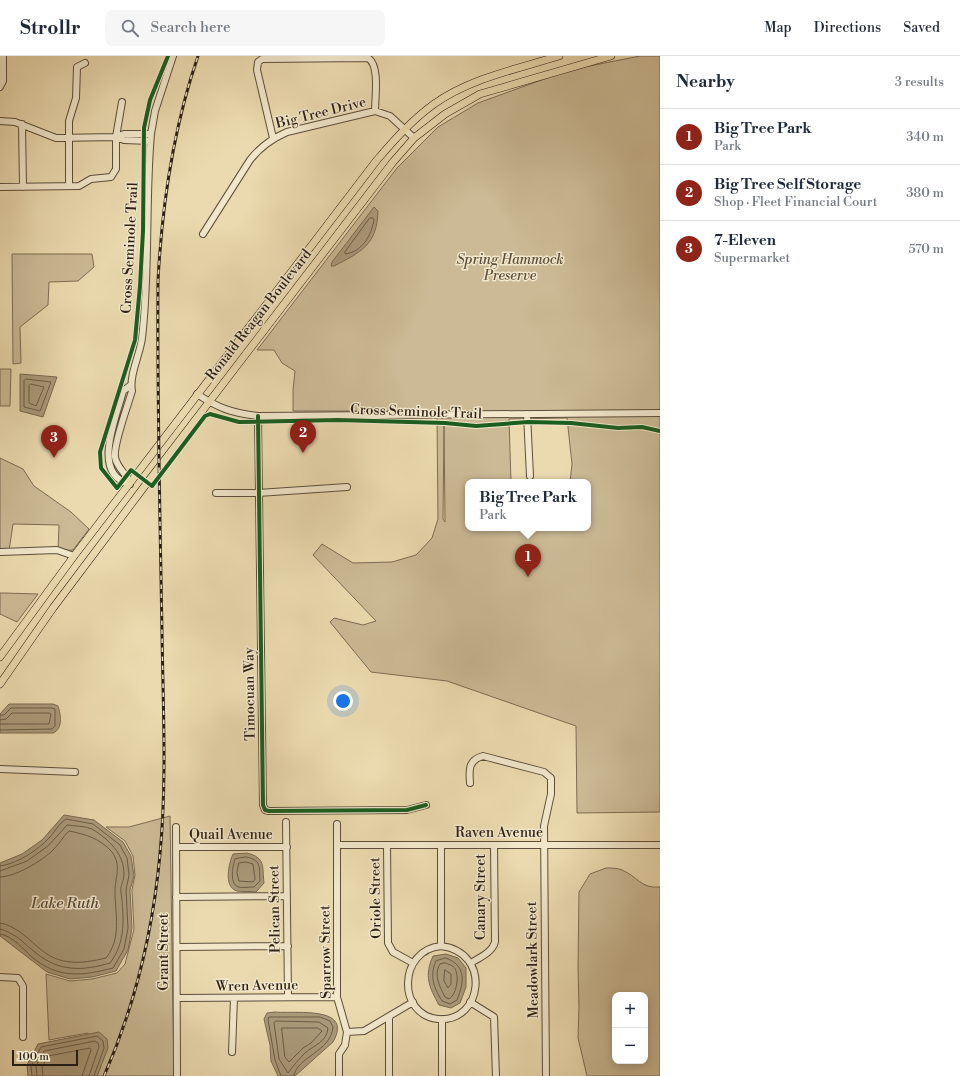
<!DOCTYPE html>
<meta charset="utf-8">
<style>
body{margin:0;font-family:"Libre Bodoni",serif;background:#f6f6f7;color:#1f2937}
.controls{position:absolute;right:12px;bottom:12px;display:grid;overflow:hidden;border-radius:8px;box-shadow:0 2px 10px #0003}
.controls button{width:36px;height:36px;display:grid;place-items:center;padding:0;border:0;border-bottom:1px solid #e0e1e3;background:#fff;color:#1f2937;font:20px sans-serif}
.scale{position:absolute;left:12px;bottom:10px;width:66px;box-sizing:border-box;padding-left:4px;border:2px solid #2c1f14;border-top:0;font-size:11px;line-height:14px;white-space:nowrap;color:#2c1f14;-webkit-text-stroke:3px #f2e7cb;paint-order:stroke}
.you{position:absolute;left:343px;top:645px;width:14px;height:14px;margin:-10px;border:3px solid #fff;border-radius:50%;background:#1a73e8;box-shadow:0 0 0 6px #1a73e833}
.badge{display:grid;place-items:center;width:26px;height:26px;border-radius:50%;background:#8f2418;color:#fff;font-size:13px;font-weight:700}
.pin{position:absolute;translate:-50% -33px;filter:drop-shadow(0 1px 2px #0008)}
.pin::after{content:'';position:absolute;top:21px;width:14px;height:12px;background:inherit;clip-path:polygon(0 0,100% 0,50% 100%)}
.popup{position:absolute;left:465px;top:423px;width:126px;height:52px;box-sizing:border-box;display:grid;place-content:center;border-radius:8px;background:#fff;filter:drop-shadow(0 1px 3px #0005);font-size:13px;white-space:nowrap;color:#747a83}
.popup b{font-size:15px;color:#1f2937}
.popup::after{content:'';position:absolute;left:50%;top:100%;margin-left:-8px;border:8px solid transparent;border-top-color:#fff}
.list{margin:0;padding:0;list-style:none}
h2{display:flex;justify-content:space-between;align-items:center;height:52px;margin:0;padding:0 16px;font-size:17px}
h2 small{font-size:13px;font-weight:400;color:#747a83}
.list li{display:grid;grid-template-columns:26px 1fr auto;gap:12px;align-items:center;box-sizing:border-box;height:56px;padding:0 16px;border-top:1px solid #e0e1e3}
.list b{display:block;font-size:15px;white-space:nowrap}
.list p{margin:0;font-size:13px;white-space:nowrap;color:#747a83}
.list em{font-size:13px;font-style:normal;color:#747a83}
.icon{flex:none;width:22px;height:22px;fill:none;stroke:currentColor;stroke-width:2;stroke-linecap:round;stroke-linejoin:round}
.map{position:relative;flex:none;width:660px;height:1020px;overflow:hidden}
header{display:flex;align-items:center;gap:24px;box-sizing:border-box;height:56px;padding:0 20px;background:#fff;border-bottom:1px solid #e0e1e3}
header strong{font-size:19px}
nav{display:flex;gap:22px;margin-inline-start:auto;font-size:14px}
.search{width:280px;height:36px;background:#f6f6f7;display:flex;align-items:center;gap:10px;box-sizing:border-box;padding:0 14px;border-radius:8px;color:#747a83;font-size:15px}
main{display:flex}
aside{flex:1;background:#fff}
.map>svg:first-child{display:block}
.green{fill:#cbba95;stroke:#7c6c54;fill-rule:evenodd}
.water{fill:#aa9a7a;stroke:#786951}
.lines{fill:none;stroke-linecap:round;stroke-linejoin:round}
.shore{stroke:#6b5c47;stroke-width:1}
.minor-casing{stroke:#5c4e3b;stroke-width:8}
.major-casing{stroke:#2c1f14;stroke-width:8}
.minor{stroke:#f2e7cb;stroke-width:6}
.major{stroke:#ebdaaf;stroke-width:7}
.rail-casing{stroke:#2c1f14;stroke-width:3}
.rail{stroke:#f2e7cb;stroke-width:1.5;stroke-dasharray:4.5;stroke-linecap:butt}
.cycleway-casing{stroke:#f2e7cb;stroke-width:6}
.cycleway{stroke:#1b5e20;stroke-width:4}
.labels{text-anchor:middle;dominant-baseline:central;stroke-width:3;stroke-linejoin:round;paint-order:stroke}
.street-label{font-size:14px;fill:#2c1f14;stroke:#f2e7cb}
.park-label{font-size:14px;font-style:italic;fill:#5c4e3b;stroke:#f2e7cb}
.water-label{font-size:15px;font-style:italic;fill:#584a38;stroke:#f2e7cb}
</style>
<header>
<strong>Strollr</strong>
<div class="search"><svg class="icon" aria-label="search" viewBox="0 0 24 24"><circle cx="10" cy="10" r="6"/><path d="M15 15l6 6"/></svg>Search here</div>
<nav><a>Map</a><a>Directions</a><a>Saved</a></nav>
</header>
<main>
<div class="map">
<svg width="660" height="1020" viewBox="0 0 660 1020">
<rect width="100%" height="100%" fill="#ebdaaf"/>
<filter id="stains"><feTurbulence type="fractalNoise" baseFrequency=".005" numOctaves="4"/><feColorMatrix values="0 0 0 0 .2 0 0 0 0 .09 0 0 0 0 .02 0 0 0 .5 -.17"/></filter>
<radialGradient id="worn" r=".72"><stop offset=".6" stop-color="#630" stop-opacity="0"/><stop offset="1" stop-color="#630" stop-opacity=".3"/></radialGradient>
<path class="green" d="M640,0H660V756L577,757L576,670L447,625L371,616L330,566L334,562L363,569L376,565L313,499L322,488L353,507L392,506L416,499L432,482L438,463L437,361H444V355H293V334L295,315L282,307L274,294H257L397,112L438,71L478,47L569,14ZM567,362L572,408L570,426H588V472H468V426H511L509,363ZM444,368L445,464V466L443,463Z
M12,198H92L94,211L78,225L49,226L48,249L20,271L21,307L13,308Z
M0,313H11L10,350H0Z
M0,402L23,413L34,430L71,456L89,473L73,494L58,495L59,469L13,468L9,495H0Z
M0,537H4L38,538L17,566L0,558Z
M170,760L174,1020H97L101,1010L88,977L49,984L46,918L70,925L92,923L117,917L125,908L134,873L132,834L135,819L133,800L125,785L106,771H129Z
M606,812C611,812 618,812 622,814C637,820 641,833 660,831V1020H587L578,982L579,951L578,911L579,836L590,818ZM615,939H645V1005H615Z"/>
<path class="water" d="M374,151L378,155C377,189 361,196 334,210H331L332,206Z
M20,318L57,321L43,361L20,355Z
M9,648H53L58,650C61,659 63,673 53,677H0V658Z
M64,759L94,764L123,786L131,800L134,820L130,834L132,872L128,894L116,915L92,921L70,923L47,916L0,880V807L22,798L42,784Z
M247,797C266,802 262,810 264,827L256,836C250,835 242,836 237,835C223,831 229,807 233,798Z
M446,898L458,902L466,912V931L460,947L451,952L439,949C429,931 424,920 433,900Z
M275,956C295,958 354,949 333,986L295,1020H278L271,1005L270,989L264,963L267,957Z
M99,976L107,983L108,992L97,1020H28L27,1009L38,988Z"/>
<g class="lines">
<path class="shore" d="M370,162H373L374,164C371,180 362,196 345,198V196Z
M26,323L51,326L40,355L24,351V325Z
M31,328L44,331L36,350L29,347V330Z
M0,659H4L11,652H52L55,653V670L52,673L0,674
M0,664L6,663L12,657H49L51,658L49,668H0
M246,801C262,804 259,811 260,825L254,831C250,831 242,832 238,831C229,827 233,809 235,803Z
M239,807L246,806L253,808L255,823L253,826L239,825L237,817Z
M0,810C17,808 38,794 49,782C55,776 58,768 66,763L93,768L120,789L127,802L129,819L126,834L128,872L124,893L113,912C82,920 58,923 32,901C23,893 13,880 0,878
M0,815L27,805L48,790L67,769C75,770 85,770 92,773C109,783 124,798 124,818C124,825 120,830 121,836C124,862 126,886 110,907C83,915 59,916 36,897C29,892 24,886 17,881C11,878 6,874 0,873
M0,821C15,821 42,805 53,794C59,789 63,780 69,775C85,778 101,783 112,796C122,810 115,821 115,835C115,858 122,882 106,902C81,908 59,910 39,892C32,886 27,881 20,876C13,872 8,868 0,867
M446,902C467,910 464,926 457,944L450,948L442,945C434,932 429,920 436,905Z
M446,907C450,909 455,910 456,915C459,923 456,939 449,943L445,941C440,931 433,919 440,908Z
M445,914L451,918V928L448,932L444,925Z
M276,965L319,966L328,972C327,986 314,989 305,997C299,1003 293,1010 288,1017L279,1003L274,967Z
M282,972H318L322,975L311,987L303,992L289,1006L285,1001Z
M32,1020L31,1010L41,991L97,980L103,985L104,992L94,1020
M37,1020L36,1010L44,995L95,985L98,987L99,991L89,1020
M43,1020L42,1011L48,1000L90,992L91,994L82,1020
M281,1020L275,1004L268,964L269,961H320L330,965L333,971C331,996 296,1001 294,1020"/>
<g class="minor-casing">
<path id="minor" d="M0,31L3,25V0
M0,65L15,66L56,82L116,81L124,84L150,85
M22,68L23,131
M116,81L124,78H151
M273,82L257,14L258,6L262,3L368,2C380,9 375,42 375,55
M69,130V65L76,42L77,11L85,7
M0,131L79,130L91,123L111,121L116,113V81L122,46
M203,178L250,104C260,91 271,83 287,76L375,55L390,60L414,82
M131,329L123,335C117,360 90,419 130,428C127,417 117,413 115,401C113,389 128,349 132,335C129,319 140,299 142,282C150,215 145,146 151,78L155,55L173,0
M197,338C218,352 232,357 258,360L660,357
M527,358L530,420
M258,360L263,749L265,754L269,755L407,754L426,749
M216,437H258L347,431
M0,496L57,494L74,500
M0,713L75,716
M470,727C469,714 468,704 483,700L544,716L551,722V738L544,770L546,1020
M286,766L288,941
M337,768V941L347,976L345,989L339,998V1020
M176,771L177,1020
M337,789H660
M387,789L388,887L393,896L413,907
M441,789V890
M176,791H287
M176,841L287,840
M441,890C492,896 483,967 438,963C397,959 398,894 441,890Z
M177,891L288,890
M471,907C480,901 492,897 495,886L494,789
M0,921L18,922L23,930V981
M177,942L337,941
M470,946L494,961L496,1020
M389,961V1020
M347,976L364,975L413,946
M232,996L234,942
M442,1020V963"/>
</g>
<g class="major-casing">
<path id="major" d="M0,601L74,500L377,104C395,83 412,64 434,48C471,22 517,13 559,0
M0,628L53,552L147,427L393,106L414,82L445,58L480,38L611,0"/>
</g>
<use href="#minor" class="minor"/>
<use href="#major" class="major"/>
<g class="rail-casing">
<path id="rail" d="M104,1020C135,950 153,874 160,798C167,725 163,650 162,576C160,459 157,342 158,225C162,148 173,73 198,0"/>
</g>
<use href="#rail" class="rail"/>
<g class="cycleway-casing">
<path id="cycleway" d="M168,0L150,44L144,72L143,175L140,230L135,284L100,396L101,412L117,432L131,414L152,430L205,360L210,358L239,366L338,364L445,367L476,370L528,366L571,367L618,372L642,371L660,375
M258,360L263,749L265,754L269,755L407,754L426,749"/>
</g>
<use href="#cycleway" class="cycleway"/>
</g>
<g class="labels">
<g class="street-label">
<text transform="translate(321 57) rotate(-14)">Big Tree Drive</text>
<text transform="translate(130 192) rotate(-87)">Cross Seminole Trail</text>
<text transform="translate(259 259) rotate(-52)">Ronald Reagan Boulevard</text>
<text transform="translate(416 356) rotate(2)">Cross Seminole Trail</text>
<text transform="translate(250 638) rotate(-91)">Timocuan Way</text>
<text x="499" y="777">Raven Avenue</text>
<text x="231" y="779">Quail Avenue</text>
<text transform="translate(481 841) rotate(-90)">Canary Street</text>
<text transform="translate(376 842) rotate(-91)">Oriole Street</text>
<text transform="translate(275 853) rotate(-91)">Pelican Street</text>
<text transform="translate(164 896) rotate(-90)">Grant Street</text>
<text transform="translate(326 896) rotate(-91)">Sparrow Street</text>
<text transform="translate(533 904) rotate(-91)">Meadowlark Street</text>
<text transform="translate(257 930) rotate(-1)">Wren Avenue</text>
</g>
<g class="park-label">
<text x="510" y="204">Spring Hammock<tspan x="510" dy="16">Preserve</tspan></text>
</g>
<g class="water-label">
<text x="65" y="847">Lake Ruth</text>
</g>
</g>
<rect width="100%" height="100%" filter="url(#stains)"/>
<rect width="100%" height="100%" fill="url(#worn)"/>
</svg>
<div class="controls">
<button>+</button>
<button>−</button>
</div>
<div class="scale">100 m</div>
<div class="you"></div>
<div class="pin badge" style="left:528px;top:521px">1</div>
<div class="popup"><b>Big Tree Park</b>Park</div>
<div class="pin badge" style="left:303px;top:397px">2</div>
<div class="pin badge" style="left:54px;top:402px">3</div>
</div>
<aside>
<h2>Nearby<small>3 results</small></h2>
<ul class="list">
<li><span class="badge">1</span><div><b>Big Tree Park</b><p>Park</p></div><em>340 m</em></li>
<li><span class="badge">2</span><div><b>Big Tree Self Storage</b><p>Shop · Fleet Financial Court</p></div><em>380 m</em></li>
<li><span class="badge">3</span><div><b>7-Eleven</b><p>Supermarket</p></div><em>570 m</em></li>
</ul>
</aside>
</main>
